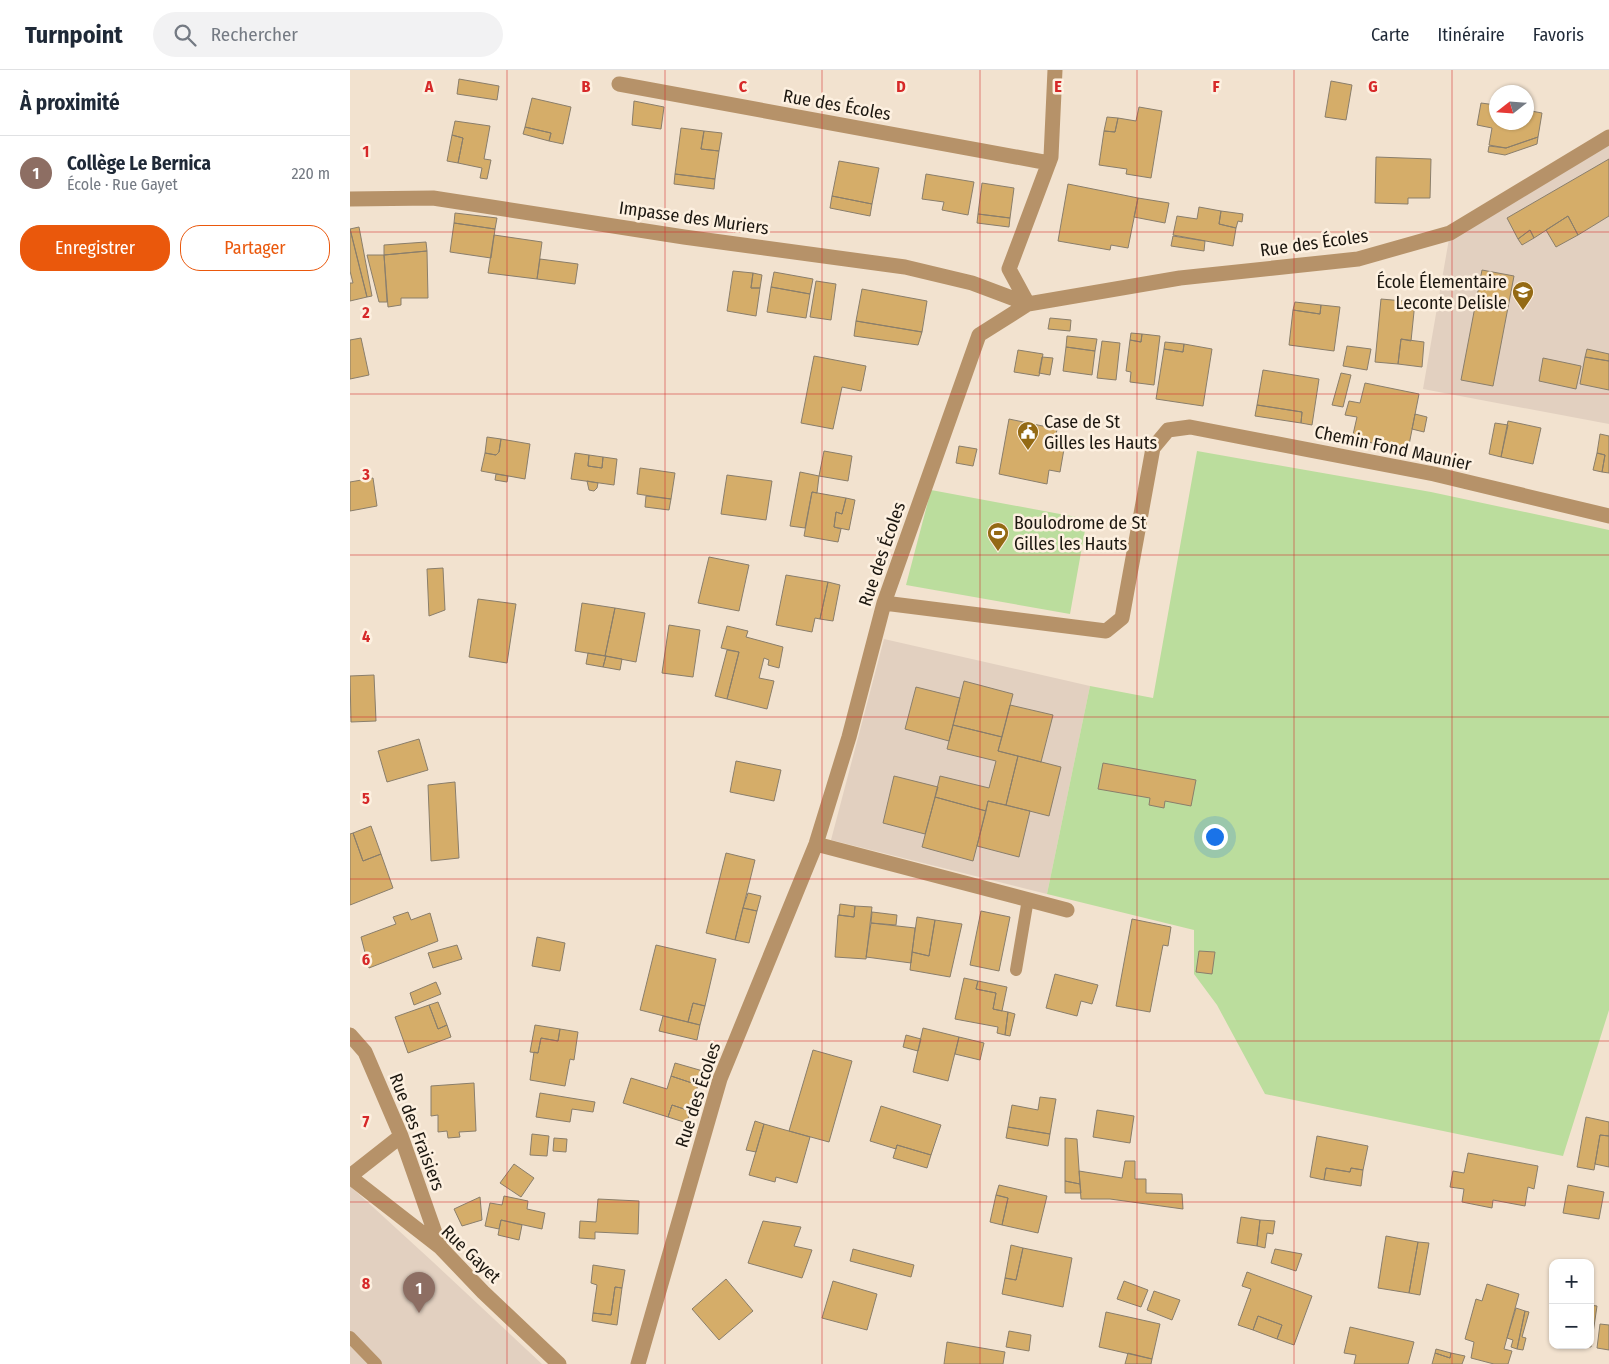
<!DOCTYPE html>
<html lang="fr">
<meta charset="utf-8">
<style>
body{margin:0;font-family:"Fira Sans Condensed",sans-serif;background:#f2f2f3;color:#1f2937}
.controls{position:absolute;right:15px;bottom:15px;display:grid;overflow:hidden;border-radius:10px;box-shadow:0 1px 4px #0004}
.controls button{width:45px;height:45px;display:grid;place-items:center;padding:0;border:0;border-bottom:1px solid #e0e1e3;background:#fff;color:#1f2937;font:25px sans-serif}
.compass{position:absolute;left:1139px;top:15px;width:45px;height:45px;border-radius:50%;background:#fff;box-shadow:0 1px 4px #0004;rotate:253deg}
.you{position:absolute;left:864px;top:766px;width:18px;height:18px;margin:-12px;border:4px solid #fff;border-radius:50%;background:#1a73e8;box-shadow:0 0 0 8px #1a73e833}
.badge{display:grid;place-items:center;width:32px;height:32px;border-radius:50%;background:#ea580c;color:#fff;font-size:16px;font-weight:700}
.pin{position:absolute;translate:-50% -41px;filter:drop-shadow(0 1px 2px #0008)}
.pin::after{content:'';position:absolute;top:26px;width:18px;height:15px;background:inherit;clip-path:polygon(0 0,100% 0,50% 100%)}
.list{margin:0;padding:0;list-style:none}
h2{display:flex;justify-content:space-between;align-items:center;height:65px;margin:0;padding:0 20px;font-size:21px}
h2 small{font-size:16px;font-weight:400;color:#747a83}
.list li{display:grid;grid-template-columns:32px 1fr auto;gap:15px;align-items:center;box-sizing:border-box;height:75px;padding:0 20px;border-top:1px solid #e0e1e3}
.list b{display:block;font-size:19px;white-space:nowrap}
.list p{margin:0;font-size:16px;white-space:nowrap;color:#747a83}
.list em{font-size:16px;font-style:normal;color:#747a83}
.actions{display:flex;gap:10px;padding:15px 20px}
.actions a{flex:1;padding:11px 0;border:1px solid #ea580c;border-radius:20px;text-align:center;font-size:18px;color:#ea580c}
.actions .main{background:#ea580c;color:#fff}
.icon{flex:none;width:28px;height:28px;fill:none;stroke:currentColor;stroke-width:2;stroke-linecap:round;stroke-linejoin:round}
.map{position:relative;flex:none;width:1259px;height:1294px;overflow:hidden}
header{display:flex;align-items:center;gap:30px;box-sizing:border-box;height:70px;padding:0 25px;background:#fff;border-bottom:1px solid #e0e1e3}
header strong{font-size:24px}
nav{display:flex;gap:28px;margin-inline-start:auto;font-size:18px}
.search{width:350px;height:45px;background:#f2f2f3;display:flex;align-items:center;gap:12px;box-sizing:border-box;padding:0 18px;border-radius:28px;color:#747a83;font-size:19px}
main{display:flex}
aside{flex:1;background:#fff}
.map>svg:first-child{display:block}
.education{fill:#e2d0c0}
.green{fill:#bbdd9d}
.building{fill:#d5ad69;stroke:#8a7e6b}
.lines{fill:none;stroke-linecap:round;stroke-linejoin:round}
.lane{stroke:#b69269;stroke-width:12}
.street{stroke:#b69269;stroke-width:15}
.grid{fill:none;stroke:#d62828;stroke-width:1;stroke-opacity:0.55}
.labels{text-anchor:middle;dominant-baseline:central;stroke-width:5;stroke-linejoin:round;paint-order:stroke}
.street-label{font-size:18px;fill:#1c1710;stroke:#fdf0e0}
.poi-label{font-size:18px;fill:#1c1710;stroke:#fdf0e0;text-anchor:start}
.grid-label{font-size:16px;text-anchor:middle;font-weight:bold;fill:#d62828;stroke:#fdf0e0;stroke-width:5;stroke-linejoin:round;paint-order:stroke}
</style>
<header>
<strong>Turnpoint</strong>
<div class="search"><svg class="icon" aria-label="search" viewBox="0 0 24 24"><circle cx="10" cy="10" r="6"/><path d="M15 15l6 6"/></svg>Rechercher</div>
<nav><a>Carte</a><a>Itinéraire</a><a>Favoris</a></nav>
</header>
<main>
<aside>
<h2>À proximité<small></small></h2>
<ul class="list">
<li><span class="badge" style="background:#8d6e63">1</span><div><b>Collège Le Bernica</b><p>École · Rue Gayet</p></div><em>220 m</em></li>
</ul>
<div class="actions"><a class="main">Enregistrer</a><a>Partager</a></div>
</aside>
<div class="map">
<svg width="1259" height="1294" viewBox="0 0 1259 1294">
<rect width="100%" height="100%" fill="#f2e2cf"/>
<path class="education" d="M1259,67V354L1073,319L1100,163Z
M534,569L740,616L697,824L481,770Z
M0,1116L83,1192L192,1294H0Z"/>
<path class="green" d="M847,381L1081,422L1259,460V940L1213,1086L915,1024L867,935L844,904V860L697,824L740,616L803,628Z
M581,420L737,449L720,544L556,515Z"/>
<path class="building" d="M109,9L149,16L147,30L107,24Z
M981,11L1002,15L996,50L975,47Z
M182,28L221,37L213,74L199,71L201,63L175,57Z
M284,31L314,37L311,59L282,55Z
M1131,33L1146,35V52H1176V40L1192,43L1188,67L1156,78L1139,75L1142,58L1127,55Z
M789,37L812,41L801,108L776,104L777,99L749,95L754,61L765,62L768,48L786,51Z
M757,47L768,48L765,62L754,61Z
M105,51L140,56L134,89L141,90L137,109L130,108L132,98L108,93L113,68L102,65Z
M175,57L201,63L199,71L173,64Z
M331,58L354,61L351,79L369,81L365,109L325,104Z
M354,61L372,63L369,81L351,79Z
M102,65L113,68L108,93L97,91Z
M1188,67L1187,74L1155,85L1138,82L1139,76L1156,78Z
M1026,87L1081,89L1080,128H1058V134L1025,133Z
M1259,89V146L1228,165L1218,146L1184,168L1180,160L1168,169L1157,148Z
M489,91L529,98L522,134L482,126Z
M325,104L365,109L364,119L324,114Z
M576,104L624,112L618,145L592,140L594,132L572,129Z
M632,113L664,118L660,148L628,144Z
M718,114L788,128L778,178L761,175L760,180L708,171Z
M482,126L522,134L520,146L480,138Z
M788,128L819,133L815,153L784,147Z
M849,137L871,141L869,154L886,158L883,176L823,165L827,146L847,149Z
M871,141L893,144L892,152L888,151L886,158L869,154Z
M105,143L147,148L145,159L104,153Z
M628,144L660,148L659,157L627,153Z
M1218,146L1228,165L1206,177L1196,160Z
M104,153L145,159L141,188L100,182Z
M9,157L22,226L17,227L0,159Z
M0,159L17,227L0,231V213H3L0,201Z
M1180,160L1184,168L1172,175L1168,169Z
M144,165L192,172L187,209L138,203Z
M823,166L855,171L854,181L821,176Z
M76,172L77,181L34,185V175Z
M77,181L78,228H51V235L38,237L34,185Z
M17,185H34L37,232H29Z
M190,189L228,194L225,214L187,209Z
M1132,200L1164,206L1143,316L1111,310Z
M383,201L403,203L401,218H410L406,246L377,241Z
M424,202L463,209L460,224L421,217Z
M403,203L412,205L410,218H401Z
M466,211L486,214L481,250L460,247Z
M421,217L460,224L456,248L417,242Z
M512,219L577,231L572,262L506,251Z
M1031,229L1065,232L1061,271L1051,269L1048,294L1025,292Z
M945,232L971,235L970,244L943,240Z
M971,235L990,237L984,281L939,275L943,240L970,244Z
M700,248L721,250L720,261L698,259Z
M506,251L572,262L568,275L504,266Z
M781,263L792,264L791,272L780,270Z
M792,264L810,266L804,315L780,312L781,302L776,301L780,270L791,272Z
M717,266L747,269L745,281L716,277Z
M11,268L19,305L0,309V270Z
M1051,269L1074,272L1072,297L1048,294Z
M752,271L770,273L766,310L747,308Z
M815,272L834,274L833,282L814,279Z
M834,274L862,279L853,336L806,329L814,279L833,282Z
M997,276L1021,279L1017,300L993,296Z
M716,277L745,281L742,305L713,301Z
M1237,279L1259,284V291L1235,287Z
M668,280L693,284L689,306L664,302Z
M464,286L516,296L511,321L492,317L483,359L451,353Z
M692,287L703,288L700,305L689,303Z
M1235,287L1259,291V320L1230,314Z
M1193,288L1231,296L1226,319L1189,311Z
M913,300L969,309L962,355L951,353L952,342L907,335Z
M991,303L1001,305L993,337L982,335Z
M1015,313L1069,324L1058,380L1002,369L1007,347L995,345L999,331L1010,333Z
M907,335L952,342L951,353L905,346Z
M1065,344L1077,347L1074,362L1062,359Z
M659,349L707,359L704,378L714,379L710,402L699,400L697,414L649,404Z
M1158,351L1191,358L1183,394L1151,387Z
M1145,353L1158,355L1151,387L1139,384Z
M1250,364L1259,366V403L1252,402L1255,385L1247,383Z
M137,367L151,369L149,382L146,385L135,383Z
M151,369L180,374L175,409L131,401L135,383L146,385L149,382Z
M609,376L627,379L623,396L606,393Z
M474,381L502,386L498,411L469,406Z
M225,383L239,385L238,396L252,398L253,387L267,389L264,415L221,409Z
M1247,383L1255,385L1252,402L1243,400Z
M239,385L253,387L252,398L238,396Z
M290,398L325,403L321,429L287,424Z
M450,402L469,406L467,423L462,422L455,458L440,456Z
M146,404L158,406L157,412L145,410Z
M377,405L422,411L416,450L371,444Z
M23,408L27,436L0,441V412Z
M237,411L248,413L247,418L244,421L239,420Z
M462,422L496,428L492,444L486,442L484,457L491,459L488,472L454,466Z
M296,426L321,429L319,440L295,437Z
M496,428L505,430L499,460L484,457L486,442L492,444Z
M359,487L399,495L389,541L348,533Z
M93,498L95,540L79,546L77,499Z
M436,505L478,512L470,549L465,548L462,562L426,555Z
M478,512L490,515L483,551L470,549Z
M128,529L166,534L157,593L119,587Z
M232,533L265,538L255,586L225,581Z
M265,538L295,543L286,592L255,586Z
M319,555L350,560L343,607L312,603Z
M377,556L398,561L396,567L433,577L429,598L418,595L419,590L414,588L409,608L424,611L417,639L377,629L389,582L371,578Z
M377,580L389,582L377,629L365,626Z
M238,583L256,586L253,597L236,594Z
M256,586L272,589L270,600L253,597Z
M24,605L26,651L1,652L0,606Z
M614,611L663,624L652,667L603,655Z
M566,617L610,628L599,671L555,659Z
M660,635L703,645L691,692L648,681Z
M603,655L652,667L648,681L668,686L656,735L638,731L636,741L585,727L590,706L639,718L646,691L597,679Z
M69,669L78,700L37,712L28,681Z
M668,686L711,697L699,746L656,735Z
M386,691L431,700L424,731L380,722Z
M753,693L846,710L841,736L815,731L814,738L799,735L800,728L748,719Z
M544,706L588,717L575,764L533,753Z
M105,712L109,788L81,791L78,715Z
M585,727L636,741L623,791L572,777Z
M638,731L680,741L669,787L627,776Z
M21,756L31,784L13,791L3,763Z
M3,763L13,791L31,784L43,818L0,835V764Z
M376,783L405,790L385,870L356,863Z
M398,823L411,826L407,841L393,838Z
M490,834L505,836L504,847L489,845Z
M505,836L522,837L516,889L485,887L488,845L504,847Z
M393,838L407,841L399,873L385,870Z
M631,841L660,847L649,901L620,895Z
M58,842L61,850L80,843L88,871L19,898L11,867L46,854L43,847Z
M522,842L547,845L546,855L521,853Z
M567,847L585,850L579,886L562,882Z
M782,849L821,857L818,876L813,875L800,942L766,936Z
M585,850L612,854L600,907L560,900L562,882L579,886Z
M521,853L565,858L561,893L516,887Z
M187,867L215,873L210,901L182,896Z
M107,875L112,889L83,898L78,883Z
M306,875L366,889L355,936L343,933L338,952L290,940Z
M849,881L865,882L862,904L846,902Z
M705,904L748,915L742,934L731,931L727,946L696,938Z
M614,908L628,911L626,919L646,923L643,939L658,942L655,965L647,963L648,957L605,949Z
M628,911L657,917L652,941L643,939L646,923L626,919Z
M86,912L91,924L64,935L60,923Z
M88,932L97,955L88,959L79,935Z
M343,933L355,936L350,955L338,952Z
M79,935L88,959L97,955L101,967L58,983L45,947Z
M658,942L665,944L660,966L655,965Z
M313,946L350,955L347,970L309,961Z
M185,955L210,959L208,971L191,968L188,983L180,982Z
M573,958L609,967L598,1011L563,1002Z
M210,959L228,962L224,990L220,989L215,1016L180,1010L184,982L188,983L191,968L208,971Z
M556,965L571,969L568,981L553,977Z
M609,967L634,973L630,990L605,984Z
M463,980L502,991L479,1072L439,1061Z
M325,993L353,1001L348,1015L321,1006Z
M321,1006L348,1015L340,1041L322,1035L318,1047L273,1033L281,1008L317,1019Z
M124,1013L126,1061L109,1062L110,1067L98,1068L97,1061L88,1062V1045L81,1046V1016Z
M190,1023L245,1032L243,1042L222,1039L220,1052L186,1047Z
M690,1027L706,1029L700,1064L658,1057L662,1035L688,1040Z
M322,1035L340,1041L337,1053L318,1047Z
M531,1036L591,1055L581,1085L547,1075L546,1079L520,1071Z
M747,1040L784,1046L780,1073L743,1067Z
M1236,1047L1259,1052V1066L1250,1065L1244,1100L1227,1097Z
M405,1051L414,1054L406,1082L396,1080Z
M414,1054L460,1067L447,1113L426,1107L425,1112L399,1105Z
M658,1057L700,1064L698,1076L656,1068Z
M182,1064L199,1066L197,1086L180,1085Z
M1250,1065L1259,1066V1097L1245,1094Z
M967,1066L1018,1076L1013,1100L1001,1098L1000,1102L976,1098L974,1110L960,1107Z
M204,1068L217,1069L216,1082L203,1081Z
M715,1068L727,1069L730,1114L715,1111Z
M547,1075L581,1085L577,1098L543,1088Z
M1118,1083L1188,1096L1184,1119L1178,1117L1175,1136L1143,1130L1142,1138L1112,1132L1114,1119L1100,1117L1103,1101L1114,1103Z
M775,1091H785V1109H796V1123L832,1124L833,1139L760,1129H731L729,1101L772,1108Z
M164,1094L184,1108L171,1127L150,1113Z
M976,1098L1000,1102L1001,1098L1013,1100L1011,1116L974,1110Z
M715,1111L730,1114L731,1123H715Z
M649,1115L697,1126L688,1163L652,1155L658,1128L646,1125Z
M1218,1115L1254,1122L1249,1149L1213,1143Z
M646,1125L658,1128L652,1155L640,1152Z
M154,1126L178,1131L177,1139L195,1143L192,1159L151,1150L149,1159L135,1156L140,1133L152,1135Z
M130,1127L132,1150L112,1156L104,1139Z
M248,1129L289,1131L288,1164L245,1162V1169L229,1168L230,1151L246,1152Z
M891,1147L910,1150L907,1176L887,1173Z
M151,1150L172,1155L169,1170L148,1165Z
M910,1150L925,1151L923,1164L917,1163L915,1178L907,1176Z
M413,1151L451,1157L444,1176L462,1180L452,1208L398,1193Z
M1036,1166L1068,1172L1059,1223L1028,1218Z
M1068,1172L1079,1173L1070,1225L1059,1223Z
M661,1175L673,1178L666,1210L655,1208Z
M673,1178L722,1188L713,1237L652,1224L655,1208L666,1210Z
M503,1179L564,1195L561,1207L500,1191Z
M925,1179L952,1184L946,1201L921,1193Z
M243,1195L275,1200L272,1218L265,1217L261,1245L243,1243L247,1215L241,1213Z
M897,1202L962,1226L944,1275L927,1269L932,1255L908,1246L903,1260L888,1255L901,1219L892,1216Z
M376,1209L403,1241L369,1270L342,1239Z
M483,1211L527,1224L517,1260L472,1248Z
M774,1211L798,1220L791,1237L767,1229Z
M1137,1214L1169,1224L1154,1279L1162,1281L1158,1294H1144L1121,1288L1124,1272L1115,1269L1126,1229L1132,1231Z
M265,1217L272,1218L267,1255L242,1251L243,1243L261,1245Z
M804,1221L830,1230L822,1250L797,1240Z
M1240,1235L1247,1236L1241,1277L1230,1275H1240Z
M1166,1238L1175,1241L1167,1279L1161,1277L1163,1270L1157,1268Z
M1175,1241L1179,1242L1172,1267L1176,1268L1173,1280L1167,1279Z
M756,1242L810,1254L802,1289L749,1277Z
M908,1246L932,1255L927,1269L903,1260Z
M1250,1254L1259,1255V1280L1247,1278Z
M1000,1257L1064,1272L1058,1294H1004L1006,1285L994,1283Z
M659,1261L681,1265L679,1281L656,1277Z
M597,1272L655,1282L653,1294H594Z
M1086,1279L1101,1283L1100,1288L1085,1283Z
M778,1283L802,1289L801,1294H775Z
M1085,1283L1100,1288L1101,1283L1115,1286L1112,1294H1082Z"/>
<g class="lines">
<path class="lane" d="M666,900L678,829
M0,1267L26,1294"/>
<path class="street" d="M269,14L699,93
M0,129L83,128L334,167L555,197L622,213L678,234
M678,234L659,199L701,87L705,0
M534,533L756,561L772,548L803,378L818,360L840,357L1084,404L1259,446
M466,774L717,840
M0,965L15,982L51,1066L90,1177
M0,1106L51,1066
M0,1107L90,1177L133,1222L209,1294
M288,1294L370,1009L466,774L499,667L534,533L629,265L678,234L830,208L1008,189L1100,163L1259,67"/>
</g>
<path class="grid" d="M157,0V1294M315,0V1294M472,0V1294M630,0V1294M787,0V1294M944,0V1294M1102,0V1294M0,162H1259M0,324H1259M0,485H1259M0,647H1259M0,809H1259M0,971H1259M0,1132H1259"/>
<defs>
<g id="school-pin" transform="scale(1.125)"><path d="M0 17L-7.5 6A9.5 9.5 0 1 1 7.5 6Z" fill="#946a14" stroke="#fdf0e0"/><path d="M0-5L7-2L0 1L-7-2ZM-4 1L0 2.5L4 1V4Q0 6-4 4Z" fill="#fff"/></g>
<g id="civic-pin" transform="scale(1.125)"><path d="M0 17L-7.5 6A9.5 9.5 0 1 1 7.5 6Z" fill="#946a14" stroke="#fdf0e0"/><path d="M-.6-6.5H3V-4.5H.6V-3L4-1V1h2V6H-6V1h2V-1L-.6-3ZM-1.2 2.5V6h2.4V2.5Z" fill="#fff"/></g>
<g id="stadium-pin" transform="scale(1.125)"><path d="M0 17L-7.5 6A9.5 9.5 0 1 1 7.5 6Z" fill="#946a14" stroke="#fdf0e0"/><path d="M0-5a6.5 5 0 1 0 0 10a6.5 5 0 1 0 0-10ZM-3.5-1.8h7v3.6h-7Z" fill="#fff"/></g>
</defs>
<g fill-rule="evenodd">
<use href="#school-pin" x="1173" y="222"/>
<use href="#civic-pin" x="678" y="362"/>
<use href="#stadium-pin" x="648" y="463"/>
</g>
<g class="labels">
<g class="street-label">
<text transform="translate(487 35) rotate(10)">Rue des Écoles</text>
<text transform="translate(344 148) rotate(8)">Impasse des Muriers</text>
<text transform="translate(964 173) rotate(-8)">Rue des Écoles</text>
<text transform="translate(1043 378) rotate(12)">Chemin Fond Maunier</text>
<text transform="translate(532 484) rotate(-71)">Rue des Écoles</text>
<text transform="translate(348 1025) rotate(-72)">Rue des Écoles</text>
<text transform="translate(67 1062) rotate(69)">Rue des Fraisiers</text>
<text transform="translate(121 1184) rotate(44)">Rue Gayet</text>
</g>
<g class="poi-label">
<text x="1157" y="212" text-anchor="end">École Élementaire<tspan x="1157" dy="21">Leconte Delisle</tspan></text>
<text x="694" y="352">Case de St<tspan x="694" dy="21">Gilles les Hauts</tspan></text>
<text x="664" y="453">Boulodrome de St<tspan x="664" dy="21">Gilles les Hauts</tspan></text>
</g>
</g>
<g class="grid-label">
<text x="79" y="22">A</text>
<text x="236" y="22">B</text>
<text x="393" y="22">C</text>
<text x="551" y="22">D</text>
<text x="708" y="22">E</text>
<text x="866" y="22">F</text>
<text x="1023" y="22">G</text>
<text x="16" y="87">1</text>
<text x="16" y="248">2</text>
<text x="16" y="410">3</text>
<text x="16" y="572">4</text>
<text x="16" y="734">5</text>
<text x="16" y="895">6</text>
<text x="16" y="1057">7</text>
<text x="16" y="1219">8</text>
</g>
</svg>
<div class="controls">
<button>+</button>
<button>−</button>
</div>
<svg class="compass" viewBox="-18 -18 36 36"><path d="M0-13l5 13h-10z" fill="#e53935"/><path d="M0 13l5-13h-10z" fill="#747a83"/></svg>
<div class="you"></div>
<div class="pin badge" style="left:69px;top:1243px;background:#8d6e63">1</div>
</div>
</main>
